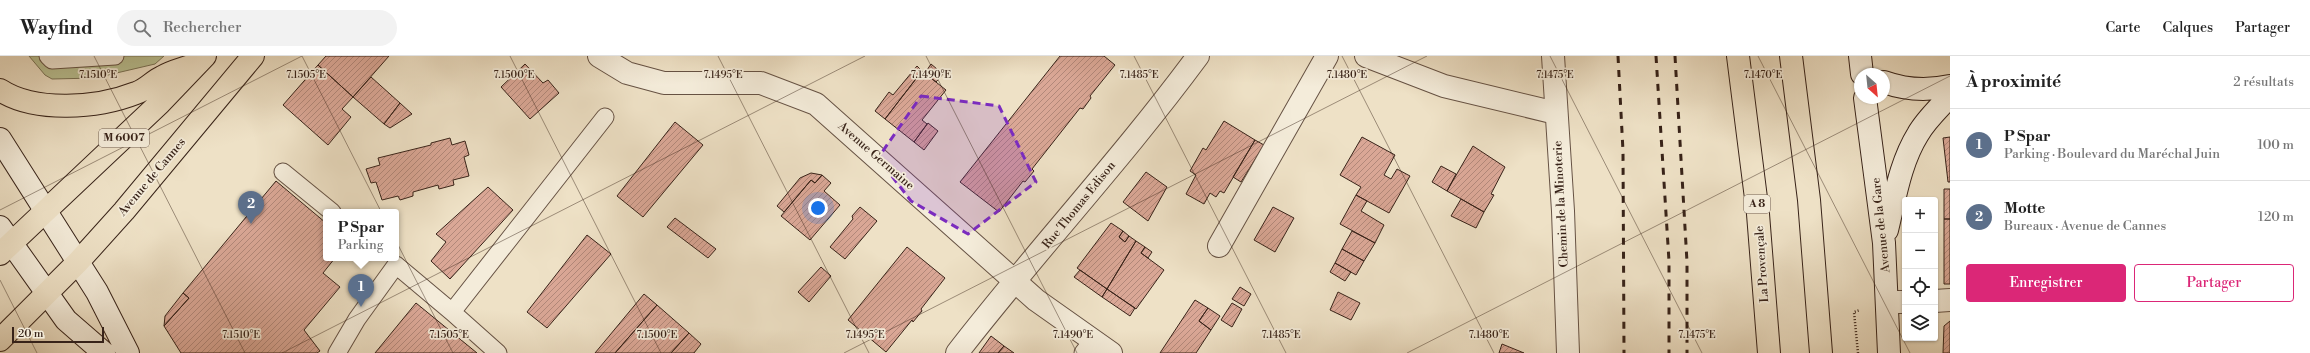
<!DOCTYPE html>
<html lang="fr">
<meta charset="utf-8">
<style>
body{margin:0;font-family:"Libre Bodoni",serif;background:#f2f2f2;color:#222}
.controls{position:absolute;right:12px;bottom:12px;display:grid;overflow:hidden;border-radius:4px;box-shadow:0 1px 3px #0004}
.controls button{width:36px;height:36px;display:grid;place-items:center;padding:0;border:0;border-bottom:1px solid #e0e0e0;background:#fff;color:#222;font:20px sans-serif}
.compass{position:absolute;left:1854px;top:12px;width:36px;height:36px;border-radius:50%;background:#fff;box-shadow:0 1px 3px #0004;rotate:153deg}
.scale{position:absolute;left:12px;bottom:10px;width:92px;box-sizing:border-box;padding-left:4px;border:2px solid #382319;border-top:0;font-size:11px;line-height:14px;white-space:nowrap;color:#382319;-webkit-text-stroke:3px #f4ecda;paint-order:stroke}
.you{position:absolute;left:818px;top:152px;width:14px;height:14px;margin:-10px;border:3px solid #fff;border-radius:50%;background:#1a73e8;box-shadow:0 0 0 6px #1a73e833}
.badge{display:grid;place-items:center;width:26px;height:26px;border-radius:50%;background:#db2777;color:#fff;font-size:13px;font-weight:700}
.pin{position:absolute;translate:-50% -33px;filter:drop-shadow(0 1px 2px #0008)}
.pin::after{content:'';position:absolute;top:21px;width:14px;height:12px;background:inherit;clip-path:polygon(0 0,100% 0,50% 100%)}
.popup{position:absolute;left:323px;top:153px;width:76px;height:52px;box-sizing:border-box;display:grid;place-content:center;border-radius:4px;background:#fff;filter:drop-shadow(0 1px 3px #0005);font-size:13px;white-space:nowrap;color:#767676}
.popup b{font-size:15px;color:#222}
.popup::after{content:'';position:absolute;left:50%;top:100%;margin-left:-8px;border:8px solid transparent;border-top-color:#fff}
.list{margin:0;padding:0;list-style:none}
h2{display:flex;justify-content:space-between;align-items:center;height:52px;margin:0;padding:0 16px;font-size:17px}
h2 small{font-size:13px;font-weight:400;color:#767676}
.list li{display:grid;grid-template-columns:26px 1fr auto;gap:12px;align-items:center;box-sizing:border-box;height:72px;padding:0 16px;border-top:1px solid #e0e0e0}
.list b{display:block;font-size:15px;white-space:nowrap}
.list p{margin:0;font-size:13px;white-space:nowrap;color:#767676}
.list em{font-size:13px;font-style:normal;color:#767676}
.actions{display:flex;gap:8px;padding:12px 16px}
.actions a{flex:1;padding:9px 0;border:1px solid #db2777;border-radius:4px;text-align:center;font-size:14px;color:#db2777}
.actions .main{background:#db2777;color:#fff}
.icon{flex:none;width:22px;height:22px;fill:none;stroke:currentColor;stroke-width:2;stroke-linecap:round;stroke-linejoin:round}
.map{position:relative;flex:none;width:1950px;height:297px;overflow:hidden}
header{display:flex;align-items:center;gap:24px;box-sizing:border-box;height:56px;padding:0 20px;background:#fff;border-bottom:1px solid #e0e0e0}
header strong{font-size:19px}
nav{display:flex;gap:22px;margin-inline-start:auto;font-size:14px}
.search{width:280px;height:36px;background:#f2f2f2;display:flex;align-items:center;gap:10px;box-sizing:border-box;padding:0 14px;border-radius:22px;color:#767676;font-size:15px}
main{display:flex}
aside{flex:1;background:#fff}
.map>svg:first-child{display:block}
.pitch{fill:#bac294;stroke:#797256}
.building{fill:url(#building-hatch);stroke:#382319}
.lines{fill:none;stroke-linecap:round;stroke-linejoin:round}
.lane-casing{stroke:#665244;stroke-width:19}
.street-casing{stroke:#665244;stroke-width:24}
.secondary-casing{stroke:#382319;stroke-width:24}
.primary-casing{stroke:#382319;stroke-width:24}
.highway-casing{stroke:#382319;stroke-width:24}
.path{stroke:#382319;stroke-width:2.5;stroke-dasharray:1 2;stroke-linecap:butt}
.lane{stroke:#f4ecda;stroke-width:17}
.street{stroke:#f4ecda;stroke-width:22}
.secondary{stroke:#f4ecda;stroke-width:22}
.primary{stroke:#eee1c6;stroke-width:22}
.highway{stroke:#eee1c6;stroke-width:22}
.rail{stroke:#382319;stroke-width:3;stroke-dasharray:7 7;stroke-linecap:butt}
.marked{fill:#7b2cbf;fill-opacity:0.2;stroke:#7b2cbf;stroke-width:3;stroke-dasharray:8 5;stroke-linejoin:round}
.ticks{fill:none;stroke:#382319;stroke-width:1;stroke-opacity:0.45}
.labels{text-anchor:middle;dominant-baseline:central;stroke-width:3.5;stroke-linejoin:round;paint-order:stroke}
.shield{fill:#f4ecda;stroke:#705f53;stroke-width:1}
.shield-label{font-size:11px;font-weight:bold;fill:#382319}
.street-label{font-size:12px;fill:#382319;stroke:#f4ecda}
.ticks-label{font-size:10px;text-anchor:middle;fill:#382319;stroke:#f4ecda;stroke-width:3.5;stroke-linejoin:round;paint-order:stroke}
</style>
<header>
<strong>Wayfind</strong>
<div class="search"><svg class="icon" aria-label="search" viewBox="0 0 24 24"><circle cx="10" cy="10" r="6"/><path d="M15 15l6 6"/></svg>Rechercher</div>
<nav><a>Carte</a><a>Calques</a><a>Partager</a></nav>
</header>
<main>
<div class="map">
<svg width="1950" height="297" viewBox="0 0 1950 297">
<defs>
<pattern id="building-hatch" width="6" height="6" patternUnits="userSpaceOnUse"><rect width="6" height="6" fill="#daa796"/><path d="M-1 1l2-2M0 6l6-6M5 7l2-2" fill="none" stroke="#b2887a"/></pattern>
</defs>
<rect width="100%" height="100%" fill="#eee1c6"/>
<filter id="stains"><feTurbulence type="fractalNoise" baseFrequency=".005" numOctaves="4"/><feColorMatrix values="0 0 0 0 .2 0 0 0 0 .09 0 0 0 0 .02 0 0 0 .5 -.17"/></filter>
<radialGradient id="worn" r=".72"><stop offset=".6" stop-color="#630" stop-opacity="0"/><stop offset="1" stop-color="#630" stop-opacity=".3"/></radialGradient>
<path class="pitch" d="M29,0H164L155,8L95,22L52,23L45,19Z"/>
<path class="building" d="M326,0H389L353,41L318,9Z
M1060,0H1104L1115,9L1090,40L1091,42L1083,53L1080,52L1032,113L1034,115L1025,126L1023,125L999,156L960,126Z
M525,8L543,27L548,24L559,37L530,63L501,31Z
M931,8L943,18L936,26L925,17Z
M318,9L353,41L342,53L351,61L328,89L283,49Z
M917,10L922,15L885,63L875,55L889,36L893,39Z
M922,15L946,34L922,64L927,68L914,86L885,63Z
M371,21L400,47L384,68L353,41Z
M400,47L412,58L390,72L384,68Z
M1224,65L1255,84L1224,137L1220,135L1216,141L1210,137L1204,148L1186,138L1196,119L1190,115L1203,92L1206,94Z
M675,66L703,89L643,161L617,140Z
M928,67L938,75L924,94L914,86Z
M1362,81L1395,99L1384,119L1391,123L1397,113L1410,120L1389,157L1356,139L1361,131L1340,119Z
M1950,81V126H1948L1943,82Z
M450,82L452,89L465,85L469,99L464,101L469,120L453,124L454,129L439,133L438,129L413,136V140L400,144L398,140L382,144L376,126L371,127L366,113L380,109L378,102L431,89V87Z
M1255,84L1264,89L1241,126L1233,121Z
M1473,90L1505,111L1491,138L1494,139L1484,156L1447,135Z
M1441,110L1456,118L1447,135L1432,126Z
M1146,116L1167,131L1148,165L1123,146Z
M811,117L822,119L815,127L811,124L784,156L777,150L800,122Z
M822,119L831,127L824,135L840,149L810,184L781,160L811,124L815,127Z
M276,125L326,167V202H335L323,217L340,231L304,274L320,295L317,297H181L164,270L189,242L183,237Z
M488,131L513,154L450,223L431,205L446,186L436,178Z
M1944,133H1950V163H1944Z
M1356,139L1367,145L1361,155L1384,169L1375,187L1340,168Z
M1461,143L1484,156L1476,172L1451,160Z
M860,151L877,165L845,203L830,191L853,163L852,160Z
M1273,151L1294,162L1275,196L1254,184Z
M675,162L716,193L708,202L667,171Z
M1944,163H1950V228H1944Z
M1111,167L1123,175L1119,181L1125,186L1129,180L1136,185L1107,233L1077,212Z
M1123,175L1129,180L1125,186L1119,181Z
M1352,175L1375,187L1364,205L1342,193Z
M587,179L611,198L547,272L527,256Z
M1136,185L1145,191L1141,197L1164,214L1136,253L1107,233Z
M907,191L945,222L921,253L922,255L913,266L912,264L886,296L848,264Z
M1145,191L1152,196L1148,202L1141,197Z
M1342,193L1364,205L1356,219L1335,207Z
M1335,207L1351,216L1345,225L1330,216Z
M821,211L831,220L809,246L798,236Z
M1080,214L1107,233L1102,241L1074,221Z
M1240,231L1251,238L1244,250L1232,243Z
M1107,233L1135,252L1130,260L1102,241Z
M1338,236L1360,247L1351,264L1330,254Z
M183,237L189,242L164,270L165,260Z
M644,238L657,249L615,297H595Z
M1195,244L1208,252L1199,265L1211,274L1196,297H1160Z
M416,247L477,297H375Z
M1232,247L1242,253L1232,271L1221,264Z
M657,249L689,277L671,297H615Z
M1208,252L1220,260L1211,274L1199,265Z
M1950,265V297H1943L1944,270Z
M689,277L701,288L694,297H671Z
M991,280L1004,290L998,297H979Z
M1502,288L1524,297H1499Z
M1004,290L1014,297H998Z"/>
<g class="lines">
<g class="lane-casing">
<path id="lane" d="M48,0L52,4L115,0
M283,116L332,156
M452,256L498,297
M337,297L357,263L396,209L452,256L605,61
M1083,297L1093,284"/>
</g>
<g class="street-casing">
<path id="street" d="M599,0L627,17L664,27H761L816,48L1036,244L1111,297
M1366,0L1444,30L1556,57
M1553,0L1563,155L1568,297
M1219,190L1327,0
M1935,245L1950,244
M1888,246H1905
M957,297C1035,196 1122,103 1198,0"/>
</g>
<g class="secondary-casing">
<path id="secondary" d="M1860,0L1862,18
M1884,26C1906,34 1927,35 1950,30
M1865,42L1884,187L1889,297
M0,83L97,236L128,297
M0,171L66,264L104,297
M1887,174C1895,142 1900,107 1918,78C1926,64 1939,52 1950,40"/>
</g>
<g class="primary-casing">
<path id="primary" d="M0,34C35,57 98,52 136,37C146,34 153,25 162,21C172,15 183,13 193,9
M0,198L160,47L205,0
M0,284L78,206L124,155L253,0"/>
</g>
<g class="highway-casing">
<path id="highway" d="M1738,0L1758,158L1769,297
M1791,0L1809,144L1821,297"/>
</g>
<path class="path" d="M1858,297L1854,256L1860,254"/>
<use href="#lane" class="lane"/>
<use href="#street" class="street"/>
<use href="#secondary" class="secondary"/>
<use href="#primary" class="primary"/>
<use href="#highway" class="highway"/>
<path class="rail" d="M1618,0L1623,95L1624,297
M1656,0L1669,205V297
M1675,0L1687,206V297"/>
</g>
<path class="marked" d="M921,40L999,50L1036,126L968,178L911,145L878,102Z"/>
<path class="ticks" d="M94,0L245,297M302,0L453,297M510,0L661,297M718,0L869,297M926,0L1077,297M1134,0L1286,297M1342,0L1494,297M1550,0L1702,297M1758,0L1910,297M0,154L302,0M0,224L37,297M282,297L865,0M844,297L1427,0M1407,297L1950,20"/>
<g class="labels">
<g class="shield">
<rect x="99" y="73" width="50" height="18" rx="3"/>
<rect x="1744" y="139" width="26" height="18" rx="3"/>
</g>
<g class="shield-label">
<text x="124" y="82">M 6007</text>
<text x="1757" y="148">A 8</text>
</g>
<g class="street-label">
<text transform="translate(876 100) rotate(41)">Avenue Germaine</text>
<text transform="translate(152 121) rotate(-50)">Avenue de Cannes</text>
<text transform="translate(1561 148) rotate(-93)">Chemin de la Minoterie</text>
<text transform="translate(1079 149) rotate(-51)">Rue Thomas Edison</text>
<text transform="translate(1881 169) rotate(-96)">Avenue de la Gare</text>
<text transform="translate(1762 208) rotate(-94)">La Provençale</text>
</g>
</g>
<g class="ticks-label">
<text x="1763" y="22">7.1470°E</text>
<text x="98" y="22">7.1510°E</text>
<text x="306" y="22">7.1505°E</text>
<text x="514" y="22">7.1500°E</text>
<text x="723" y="22">7.1495°E</text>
<text x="931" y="22">7.1490°E</text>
<text x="1139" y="22">7.1485°E</text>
<text x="1347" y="22">7.1480°E</text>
<text x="1555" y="22">7.1475°E</text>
<text x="241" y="282">7.1510°E</text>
<text x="449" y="282">7.1505°E</text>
<text x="657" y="282">7.1500°E</text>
<text x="865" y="282">7.1495°E</text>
<text x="1073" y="282">7.1490°E</text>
<text x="1281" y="282">7.1485°E</text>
<text x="1489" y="282">7.1480°E</text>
<text x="1697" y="282">7.1475°E</text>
</g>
<rect width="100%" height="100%" filter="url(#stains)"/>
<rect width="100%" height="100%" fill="url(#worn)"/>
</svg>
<div class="controls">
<button>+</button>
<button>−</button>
<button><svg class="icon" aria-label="locate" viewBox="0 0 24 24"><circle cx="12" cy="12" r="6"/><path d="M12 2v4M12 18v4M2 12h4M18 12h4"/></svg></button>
<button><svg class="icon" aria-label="layers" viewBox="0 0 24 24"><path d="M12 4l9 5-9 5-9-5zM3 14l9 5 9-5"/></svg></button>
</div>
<svg class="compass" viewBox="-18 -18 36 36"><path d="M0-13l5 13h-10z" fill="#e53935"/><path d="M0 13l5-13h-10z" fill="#767676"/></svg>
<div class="scale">20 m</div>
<div class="you"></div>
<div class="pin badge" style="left:361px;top:251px;background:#5c6f8a">1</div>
<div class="popup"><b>P Spar</b>Parking</div>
<div class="pin badge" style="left:251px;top:168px;background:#5c6f8a">2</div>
</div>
<aside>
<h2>À proximité<small>2 résultats</small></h2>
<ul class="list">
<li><span class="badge" style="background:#5c6f8a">1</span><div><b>P Spar</b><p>Parking · Boulevard du Maréchal Juin</p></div><em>100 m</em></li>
<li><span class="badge" style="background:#5c6f8a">2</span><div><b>Motte</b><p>Bureaux · Avenue de Cannes</p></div><em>120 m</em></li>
</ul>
<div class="actions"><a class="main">Enregistrer</a><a>Partager</a></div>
</aside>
</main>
